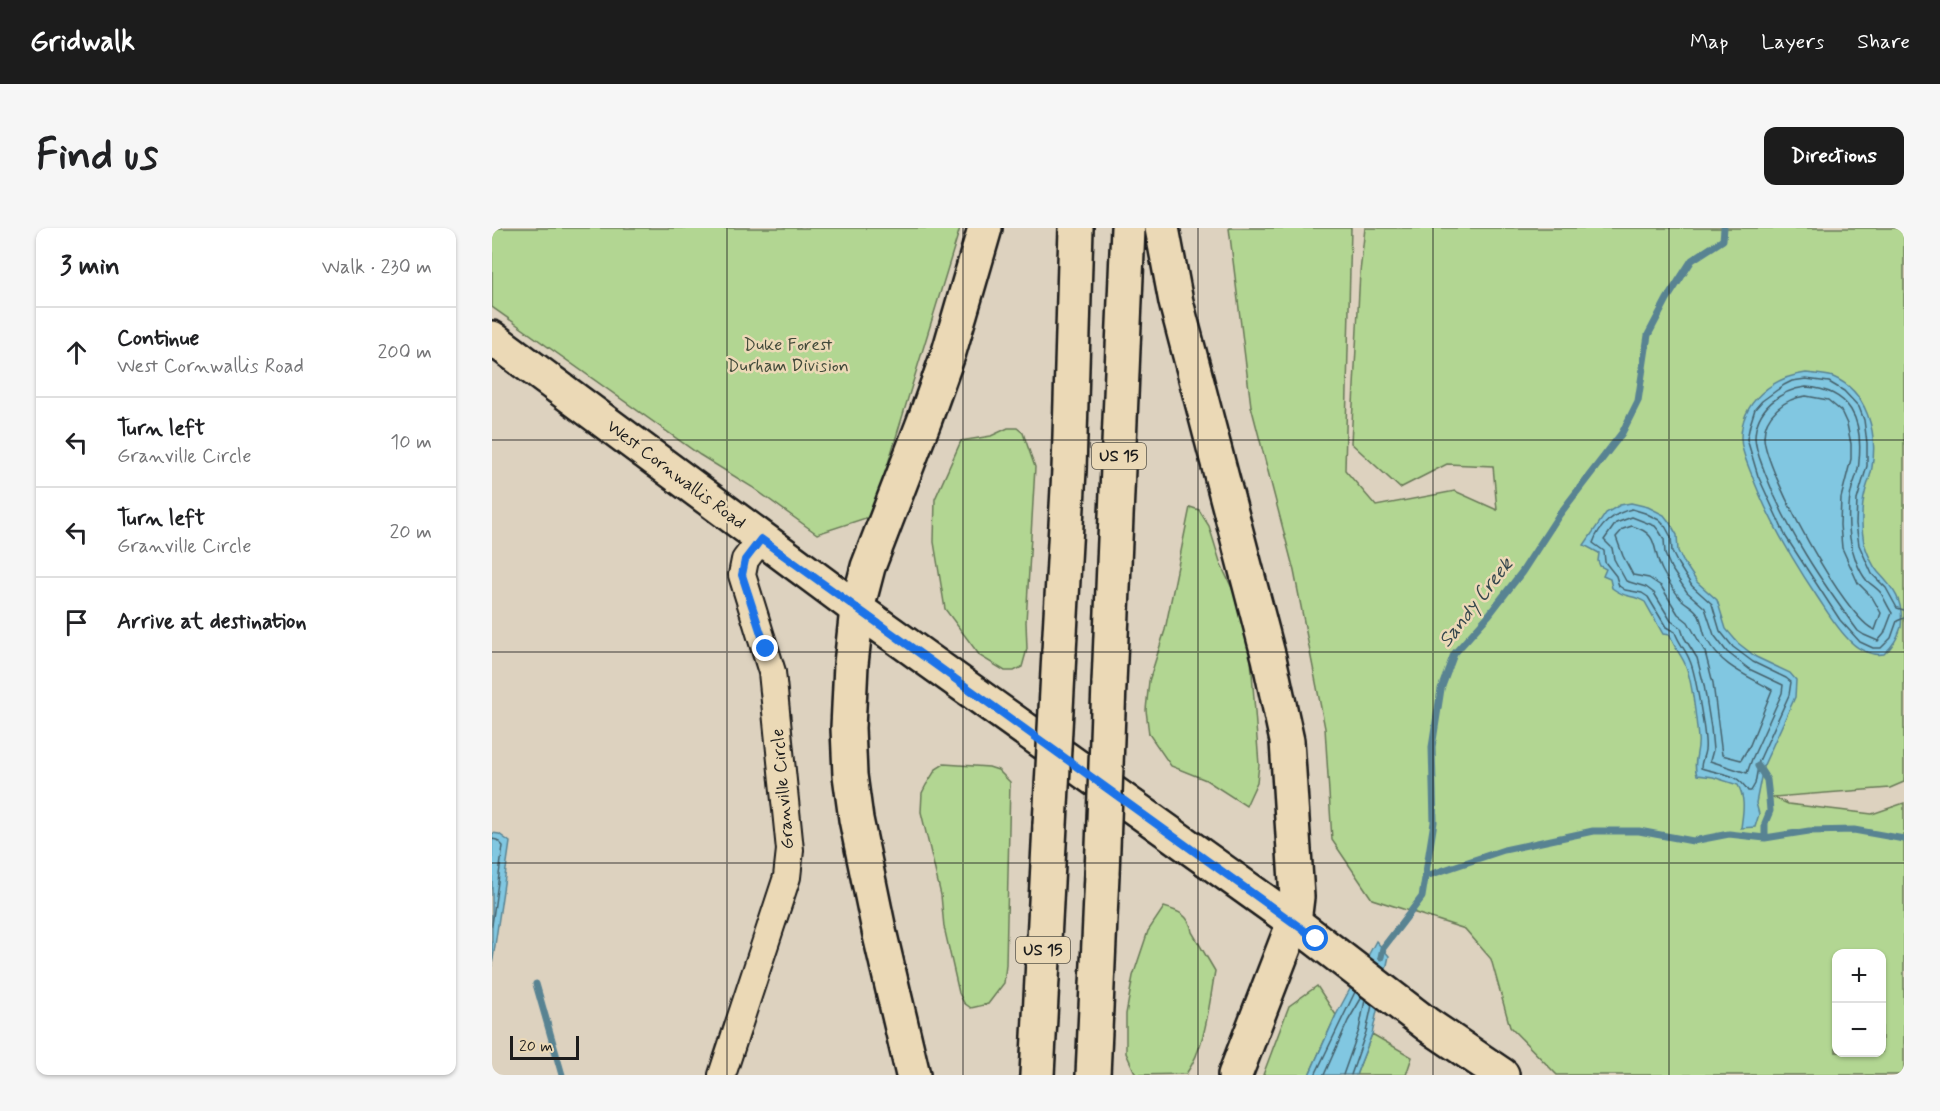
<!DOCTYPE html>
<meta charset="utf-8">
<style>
body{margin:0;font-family:Mynerve,sans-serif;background:#f6f6f6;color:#202124}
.controls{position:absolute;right:18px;bottom:18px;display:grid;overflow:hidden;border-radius:12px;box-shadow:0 2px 4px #0004}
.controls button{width:54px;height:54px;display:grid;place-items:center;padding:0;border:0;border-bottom:2px solid #e0e0e0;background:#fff;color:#202124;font:30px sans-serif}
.scale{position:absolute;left:18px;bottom:15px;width:69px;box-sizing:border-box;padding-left:6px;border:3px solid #1c1c1c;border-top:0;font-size:16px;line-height:21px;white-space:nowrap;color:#1c1c1c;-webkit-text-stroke:4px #ebd9b6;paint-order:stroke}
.stop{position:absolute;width:18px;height:18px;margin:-14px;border:4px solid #1a73e8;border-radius:50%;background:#fff}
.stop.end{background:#1a73e8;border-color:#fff;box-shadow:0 2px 6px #0008}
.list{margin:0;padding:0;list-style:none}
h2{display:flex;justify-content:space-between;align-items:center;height:78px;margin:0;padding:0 24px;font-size:26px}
h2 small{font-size:20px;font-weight:400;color:#757577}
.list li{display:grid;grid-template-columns:39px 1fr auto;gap:18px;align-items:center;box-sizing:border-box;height:90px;padding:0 24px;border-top:2px solid #e0e0e0}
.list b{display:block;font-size:22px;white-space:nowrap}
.list p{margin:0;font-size:20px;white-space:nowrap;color:#757577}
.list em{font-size:20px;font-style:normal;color:#757577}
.icon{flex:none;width:33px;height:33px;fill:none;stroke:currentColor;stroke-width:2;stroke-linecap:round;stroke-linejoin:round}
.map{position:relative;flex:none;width:1412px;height:847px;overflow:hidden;border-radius:12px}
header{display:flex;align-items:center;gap:36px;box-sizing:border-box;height:84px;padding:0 30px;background:#1c1c1c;color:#fff}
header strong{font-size:28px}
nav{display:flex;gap:33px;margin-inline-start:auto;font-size:21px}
.intro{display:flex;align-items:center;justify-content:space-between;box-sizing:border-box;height:144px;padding:0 36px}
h1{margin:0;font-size:42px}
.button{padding:15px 27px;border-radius:12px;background:#1c1c1c;color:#fff;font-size:21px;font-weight:700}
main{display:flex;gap:36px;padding:0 36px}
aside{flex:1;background:#fff;border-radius:12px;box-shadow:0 2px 4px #0004}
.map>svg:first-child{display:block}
.green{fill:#b2d692;stroke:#677957;stroke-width:1.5;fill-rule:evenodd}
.water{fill:#81c7e1;stroke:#598392;stroke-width:1.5}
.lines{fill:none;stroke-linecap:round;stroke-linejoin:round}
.shore{stroke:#44606b;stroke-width:1.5}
.stream{stroke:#598392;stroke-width:7}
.minor-casing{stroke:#1c1c1c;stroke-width:30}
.tertiary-casing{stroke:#1c1c1c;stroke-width:38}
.motorway-casing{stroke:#1c1c1c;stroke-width:38}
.minor{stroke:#ebd9b6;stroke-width:26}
.tertiary{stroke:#ebd9b6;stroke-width:33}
.motorway{stroke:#ebd9b6;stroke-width:33}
.motorway-bridge-casing{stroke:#1c1c1c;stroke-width:38;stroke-linecap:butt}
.motorway-bridge{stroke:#ebd9b6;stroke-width:33}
.route{stroke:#1a73e8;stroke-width:8}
.grid{fill:none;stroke:#1c1c1c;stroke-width:1.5;stroke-opacity:0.55}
.labels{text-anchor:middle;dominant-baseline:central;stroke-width:5;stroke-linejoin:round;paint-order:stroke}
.shield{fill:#ebd9b6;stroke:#5a554a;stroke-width:1.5}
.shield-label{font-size:16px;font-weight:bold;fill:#1c1c1c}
.park-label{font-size:18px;fill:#424a3a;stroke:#ebd9b6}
.street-label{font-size:18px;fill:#1c1c1c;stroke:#ebd9b6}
.water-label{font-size:20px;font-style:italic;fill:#35474d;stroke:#ebd9b6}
</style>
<header>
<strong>Gridwalk</strong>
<nav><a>Map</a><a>Layers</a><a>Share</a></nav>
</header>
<div class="intro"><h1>Find us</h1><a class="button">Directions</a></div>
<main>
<aside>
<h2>3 min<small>Walk · 230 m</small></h2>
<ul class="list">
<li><svg class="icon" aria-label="ahead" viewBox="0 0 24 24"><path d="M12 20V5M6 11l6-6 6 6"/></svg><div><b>Continue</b><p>West Cornwallis Road</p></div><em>200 m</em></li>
<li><svg class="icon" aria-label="left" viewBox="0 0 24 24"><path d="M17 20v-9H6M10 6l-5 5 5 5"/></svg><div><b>Turn left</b><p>Granville Circle</p></div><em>10 m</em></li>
<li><svg class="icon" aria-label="left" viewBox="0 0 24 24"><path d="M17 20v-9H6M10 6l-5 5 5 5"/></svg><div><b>Turn left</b><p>Granville Circle</p></div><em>20 m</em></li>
<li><svg class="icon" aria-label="arrive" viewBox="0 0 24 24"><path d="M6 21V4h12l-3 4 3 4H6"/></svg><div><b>Arrive at destination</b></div></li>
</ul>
</aside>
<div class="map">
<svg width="1412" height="847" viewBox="0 0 1412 847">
<rect width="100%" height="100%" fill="#ddd2bf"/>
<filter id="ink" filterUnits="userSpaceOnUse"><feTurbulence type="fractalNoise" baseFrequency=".0167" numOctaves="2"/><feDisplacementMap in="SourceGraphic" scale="12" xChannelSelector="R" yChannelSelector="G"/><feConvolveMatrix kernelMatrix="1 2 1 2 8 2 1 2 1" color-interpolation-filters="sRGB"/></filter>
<g filter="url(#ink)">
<path class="green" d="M0,0H468L380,288L325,306L260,259L208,227L0,79Z
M737,0H859L853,242L884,278L963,263L1005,282L1001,238L955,236L908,260L859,215L868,44L873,0H1412V554L1398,560L1281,569L1296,576L1380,586L1412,575V847H1065L1018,799L999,731L973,701L880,671L840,612L833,500L802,343L759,178ZM1344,726H1390V824H1344Z
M516,200H525L531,205L543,239L534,394L535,421L530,439L522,443H513L488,428L453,381L442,314L443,271L469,213L499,208Z
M698,279L707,282L717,298L729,337L749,379L758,418L767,537L765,554L754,578L714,552L679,538L657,506L654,482L657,453L673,402Z
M452,536L497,539L506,542L518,554L514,737L512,755L496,776L479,780L472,775L467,765L452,699L449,667L429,584L430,565L434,557L444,541Z
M672,679C686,683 698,687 700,704L723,743C717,776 714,818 694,846L644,847L634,825V786L641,748L656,703Z
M825,758L844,787L817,847H771L797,778Z
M880,806L920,829L914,847H864Z"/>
<path class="water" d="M1314,145C1323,146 1333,146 1341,149C1375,163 1386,205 1380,239C1379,248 1375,256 1373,265C1369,280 1369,300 1372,315C1375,324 1380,337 1386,344C1402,361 1412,373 1409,399C1405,411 1401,418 1392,426C1380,428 1367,422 1359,414C1346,402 1336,385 1326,370C1299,330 1276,291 1259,245C1255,235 1249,222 1249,210C1249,174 1281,149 1314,145Z
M1139,275L1156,279L1172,287L1178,295L1185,307L1186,323L1191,333L1205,354L1225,372L1234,401L1246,415L1264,429L1298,445L1304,452L1303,469L1271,539L1264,575L1267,586L1263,599L1249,600C1251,584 1254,572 1246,557L1221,549L1205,547C1200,534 1208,523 1206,510C1204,490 1201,454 1193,436C1188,425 1181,418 1178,407L1171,406L1153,374C1141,366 1134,371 1120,360L1118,351L1111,348L1114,341L1108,338L1106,333L1107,325L1092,317L1114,285L1128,277Z
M0,605L7,606L18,614L0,738Z
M884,713L897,728L880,806L864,847H817L844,787Z"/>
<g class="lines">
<path class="shore" d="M1314,159C1359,162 1371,192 1367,233C1367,242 1363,251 1360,260C1356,275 1356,294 1358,310C1360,324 1366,342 1375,353C1380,357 1385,360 1389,365C1393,372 1396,379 1400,385L1392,406L1386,413L1372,407L1366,403C1329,353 1295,303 1273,245C1269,234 1263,221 1263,209C1264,181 1288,162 1314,159Z
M1314,168L1336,172L1349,183L1355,196L1359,216V231L1349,270L1348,297L1350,320L1366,355L1380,369L1389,385L1383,402C1354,393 1272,241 1272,209C1272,187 1293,170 1314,168Z
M1140,281L1153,285L1167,292L1173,298L1179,309L1180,324L1186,336L1200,358L1220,376L1228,403L1241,419L1261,434L1294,450L1299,454L1297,467L1267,533L1263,556L1259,563H1256C1244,543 1229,547 1209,540C1209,533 1212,529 1213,522C1215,510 1203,444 1198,433C1194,422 1186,414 1183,404L1174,399L1156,369L1150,365L1133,362L1127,358L1124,348L1113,334L1112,323L1101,315C1107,297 1122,285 1140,281Z
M1140,289L1163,298L1167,303L1172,311L1173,326L1179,340L1195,364L1213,380L1222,407L1235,424L1257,441L1291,457L1290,465L1260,531L1255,545L1218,533L1221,522L1219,500L1212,457L1205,430L1192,409L1189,400L1179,393L1162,365L1154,359L1134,353L1122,331L1120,320L1112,312L1124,295Z
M1140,298C1169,306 1159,322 1171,344C1176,353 1182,363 1189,371C1194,376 1203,380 1206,386C1211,394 1210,404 1215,412C1231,440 1255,447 1280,462L1258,517L1249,532L1230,527L1221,455L1213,424L1196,394L1186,386L1169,358L1157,350L1141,347L1131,328L1124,309L1131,301Z
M1412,382L1405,380L1394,360L1380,346L1367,317L1364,296L1365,272L1375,238V215L1372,192L1367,179L1352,163L1337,154L1314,151L1300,153L1292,157L1270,173L1263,181L1258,197L1255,211L1266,248L1294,309L1348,392L1368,414L1381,420H1389L1399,410L1405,393L1412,390
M0,611L5,612L11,618L0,697
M823,847L863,764
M832,847L856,793L870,769
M851,847L867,802L873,772
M859,847L874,804L880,777"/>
<path class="stream" d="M1266,538L1275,552L1277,570L1278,583L1273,595V610
M934,648L1012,622L1101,603H1147L1201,613L1237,606L1273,610L1317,603L1362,602L1412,611
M889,729L891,720L930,669L942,594L940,519L949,461L962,426L996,388L1030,344L1067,287L1130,205L1146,173L1156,107L1175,71L1200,32L1231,12L1232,0
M44,756L70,847"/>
<g class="minor-casing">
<path id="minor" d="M230,847L295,649L298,622L280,444L250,347L253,332L269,311"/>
</g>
<g class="tertiary-casing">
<path id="tertiary" d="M0,110L365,381L802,694L936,797L1010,847"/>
</g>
<g class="motorway-casing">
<path id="motorway" d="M670,0L684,74L777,430L795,513L805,669L802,694L743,847
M567,424L577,242L584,0
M617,456L636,0
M421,847L388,707L364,591L358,547L356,500L359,436L365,381L376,339L433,191L457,124L493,0
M545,847L558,597
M601,847L610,646"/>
</g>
<use href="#minor" class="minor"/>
<use href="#tertiary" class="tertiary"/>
<use href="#motorway" class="motorway"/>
<g class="motorway-bridge-casing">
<path id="motorway-bridge" d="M558,597L567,424
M610,646L617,456"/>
</g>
<use href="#motorway-bridge" class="motorway-bridge"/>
</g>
</g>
<g class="lines" filter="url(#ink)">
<path class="route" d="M274,421L250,347L253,332L269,311L824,711"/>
</g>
<path class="grid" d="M235,0V847M471,0V847M706,0V847M941,0V847M1177,0V847M0,212H1412M0,424H1412M0,635H1412"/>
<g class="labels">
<g class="shield">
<rect x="600" y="215" width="54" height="26" rx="4.5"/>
<rect x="524" y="709" width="54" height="26" rx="4.5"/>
</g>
<g class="shield-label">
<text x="627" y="228">US 15</text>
<text x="551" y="722">US 15</text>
</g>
<g class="park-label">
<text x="296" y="117">Duke Forest<tspan x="296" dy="21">Durham Division</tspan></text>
</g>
<g class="street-label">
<text transform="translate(184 247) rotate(37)">West Cornwallis Road</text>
<text transform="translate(291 561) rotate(-95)">Granville Circle</text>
</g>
<g class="water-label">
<text transform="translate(984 375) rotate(-52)">Sandy Creek</text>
</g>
</g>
</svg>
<div class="controls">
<button>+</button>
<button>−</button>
</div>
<div class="scale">20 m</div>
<div class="stop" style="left:824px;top:711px"></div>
<div class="stop end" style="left:274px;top:421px"></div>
</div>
</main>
